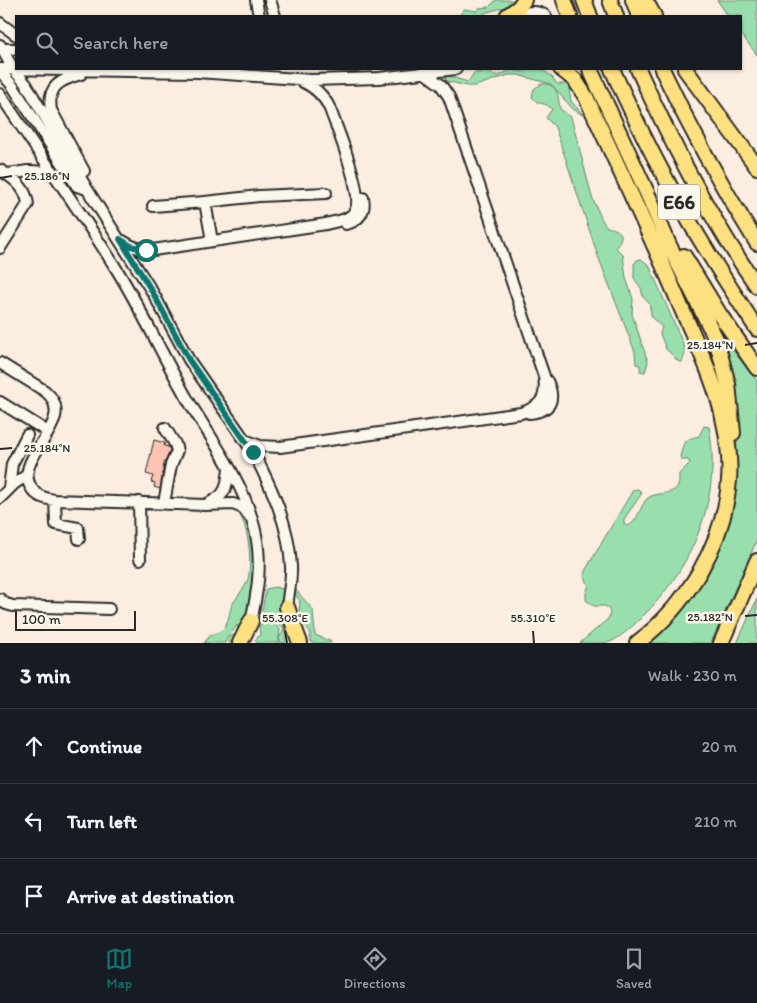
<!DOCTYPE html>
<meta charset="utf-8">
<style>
body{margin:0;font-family:Itim,sans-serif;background:#20242c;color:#f1f3f6}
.scale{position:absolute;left:15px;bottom:12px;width:121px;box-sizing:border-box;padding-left:5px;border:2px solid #2b2b2b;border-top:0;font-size:14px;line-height:18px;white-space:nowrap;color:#2b2b2b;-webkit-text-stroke:4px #fbf7ec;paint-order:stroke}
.stop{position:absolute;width:15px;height:15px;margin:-11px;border:4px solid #0f766e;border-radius:50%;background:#fff}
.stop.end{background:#0f766e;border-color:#fff;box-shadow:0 1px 5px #0008}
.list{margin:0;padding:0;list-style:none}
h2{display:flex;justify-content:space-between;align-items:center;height:65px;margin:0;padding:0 20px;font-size:21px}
h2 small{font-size:16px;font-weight:400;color:#9ea1a6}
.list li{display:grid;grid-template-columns:32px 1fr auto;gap:15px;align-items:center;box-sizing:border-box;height:75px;padding:0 20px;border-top:1px solid #363941}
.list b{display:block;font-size:19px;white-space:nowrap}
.list em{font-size:16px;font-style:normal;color:#9ea1a6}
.icon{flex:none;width:28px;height:28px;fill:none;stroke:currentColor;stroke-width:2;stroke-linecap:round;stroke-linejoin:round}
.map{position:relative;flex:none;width:757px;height:643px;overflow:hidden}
.search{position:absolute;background:#171b24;box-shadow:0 1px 4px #0004;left:15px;right:15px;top:15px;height:55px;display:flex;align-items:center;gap:12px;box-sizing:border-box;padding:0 18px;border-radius:0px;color:#9ea1a6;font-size:19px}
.sheet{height:290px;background:#171b24}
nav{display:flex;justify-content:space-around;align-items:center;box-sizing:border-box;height:70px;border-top:1px solid #363941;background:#171b24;font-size:14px;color:#9ea1a6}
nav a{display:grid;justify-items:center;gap:2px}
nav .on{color:#0f766e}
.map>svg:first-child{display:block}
.green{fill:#99dfad;stroke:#62856c}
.building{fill:#fdc4b2;stroke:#2b2b2b}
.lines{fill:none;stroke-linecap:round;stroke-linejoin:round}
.minor-casing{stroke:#2b2b2b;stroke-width:14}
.highway-casing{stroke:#2b2b2b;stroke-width:18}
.minor{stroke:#fbf7ec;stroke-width:10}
.highway{stroke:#fde080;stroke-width:14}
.route{stroke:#0f766e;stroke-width:6}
.ticks{fill:none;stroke:#2b2b2b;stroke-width:2}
.labels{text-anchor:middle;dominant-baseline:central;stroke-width:5;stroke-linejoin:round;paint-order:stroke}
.shield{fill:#fbf7ec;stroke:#696865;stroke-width:1}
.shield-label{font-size:20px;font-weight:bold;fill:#2b2b2b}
.ticks-label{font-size:12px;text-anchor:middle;fill:#2b2b2b;stroke:#fbf7ec;stroke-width:5;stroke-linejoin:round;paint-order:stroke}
</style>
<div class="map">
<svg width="757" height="643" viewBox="0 0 757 643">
<rect width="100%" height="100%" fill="#fbede0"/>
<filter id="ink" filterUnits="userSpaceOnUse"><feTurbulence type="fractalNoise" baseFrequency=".02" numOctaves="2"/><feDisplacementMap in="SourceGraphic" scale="10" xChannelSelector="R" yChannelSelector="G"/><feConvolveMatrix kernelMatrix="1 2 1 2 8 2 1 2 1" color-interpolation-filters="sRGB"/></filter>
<g filter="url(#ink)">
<path class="green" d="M496,0H516L514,5L487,12L480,16H459L464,9L477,11L479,8L489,7Z
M717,0H757V55L741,34V16H728Z
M530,69H542L552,77L557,84H568L571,101L584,116L573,109L551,84L518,75H509L475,86H467L446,81L445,77L448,76L468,82L474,73L488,72L498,76L511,70L523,72Z
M541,84C558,82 558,96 560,109L571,117L592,197L602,220L607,227C613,228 625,231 620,240C619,243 617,245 616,248L623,255L626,278L633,299L632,314L648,362L645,372L640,371V365L636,364L635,352L598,256L555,127L546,118L552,109L547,105L537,102L532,97L534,89Z
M641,259L649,265L684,346L685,354L682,362H679L666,349L660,334L662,327L652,318L649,303L643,297L641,288L634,278V264L637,260Z
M732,349L757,381V540L711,643H643L688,598L736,468L737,436L731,370L727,351Z
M704,426L709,427C722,496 694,564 646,613C636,623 623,636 610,642C603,643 588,643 580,643L607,620C611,615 611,610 605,606H594L586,600V593L589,585L584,576L585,571L633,490L638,489L642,493L624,519V524L627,526C638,524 640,504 648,498C656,491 677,497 679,482C679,480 679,477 679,474L690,463L688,460H682L680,457C684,441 683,440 699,436Z
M237,509C264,539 252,610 234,643H229V637L236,634L238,627L237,625C234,632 227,635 225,643H204C211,632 215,635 222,630C228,625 229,614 231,608C234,599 243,591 247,582C253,566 249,524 237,511Z
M275,587L286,590L283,615L286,643H281L279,638V643H257L255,640L260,635L259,626L265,621L264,615L280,629L279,638L284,630L283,627L262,611L266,589Z
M296,590L313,610L315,635L330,641L331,643H312L310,639V632L299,616L300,601L295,594Z
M757,599V643H737Z"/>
<path class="building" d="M154,440L165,443L164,446L169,447L170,451L164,464L160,489L154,487L155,483L151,482L153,476L146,474Z"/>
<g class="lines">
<g class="minor-casing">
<path id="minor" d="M256,0L259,16
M270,0L275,16
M518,16C528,11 537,10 546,16
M0,23L16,35
M0,45L13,69L26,84L87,189L153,293L189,360L253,452C272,488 289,525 291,566C292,582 287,597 287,613
M0,49H16
M0,69L197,72L311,80L379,78L456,69
M0,71L12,85L77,186L87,189
M81,74C60,80 47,86 51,110L84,171
M0,94C38,153 80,210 117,270C143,312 163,357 188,400C213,442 244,482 255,530C263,564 257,594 250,627
M0,170C13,178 26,187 28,204L0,248
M8,174L28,171L51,172
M205,202L212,241
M153,206L205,202L259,196L326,193
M346,224C359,221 366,211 363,198
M123,241C133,248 142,250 153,250L326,224C336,221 349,221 355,211C365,195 337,129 330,109C324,95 315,87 301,81
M0,363L45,391C82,422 9,457 32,489C37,497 46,499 55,500L206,505L233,504L243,508L250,517
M0,402L48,432
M529,413C551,411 556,400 547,381
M245,440L260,446L280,447L521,413C542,406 547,398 544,376L449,97L441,85L425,73
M9,488L12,464L27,435
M0,498L14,484L27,475
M55,500L56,524L78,528L79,539
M139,502L140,559
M164,503L171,465L177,451L175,444L165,428
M209,503C227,495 227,486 229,468
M0,599L6,604L13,606L109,609"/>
</g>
<g class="highway-casing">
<path id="highway" d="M564,0L570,16
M584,0L590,16
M610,0L616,16
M633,0L639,16
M645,0L654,16
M507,16L519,7L524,0
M561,69L575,80L586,97C616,162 647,227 675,293C691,332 712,372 722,413C727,434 731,458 729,480C725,543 686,606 637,643
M590,69L648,195L669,245L716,339L728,384L733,433
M612,69C629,106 646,143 666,179C693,231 725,280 757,329
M638,69C672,144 710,219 757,286
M662,69C690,129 722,187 757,243
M685,69L757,167
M684,256L720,315L757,368
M287,607L300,643
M240,643L251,621
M721,643L757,561"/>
</g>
<use href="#minor" class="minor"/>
<use href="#highway" class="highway"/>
</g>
</g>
<g class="lines" filter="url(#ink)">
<path class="route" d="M146,250L131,246L120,239L153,293L189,360L253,452"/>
</g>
<path class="ticks" d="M0,178L12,176M745,345L757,343M0,449L12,448M745,616L757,615M285,631L287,643M533,631L534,643"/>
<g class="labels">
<rect class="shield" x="658" y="184.5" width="42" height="35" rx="4"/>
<g class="shield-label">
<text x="679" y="202">E66</text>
</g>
</g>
<g class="ticks-label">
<text x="47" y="180">25.186°N</text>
<text x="710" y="349">25.184°N</text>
<text x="47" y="452">25.184°N</text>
<text x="710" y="621">25.182°N</text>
<text x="285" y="622">55.308°E</text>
<text x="533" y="622">55.310°E</text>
</g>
</svg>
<div class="scale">100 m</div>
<div class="stop" style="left:146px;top:250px"></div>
<div class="stop end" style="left:253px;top:452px"></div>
<div class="search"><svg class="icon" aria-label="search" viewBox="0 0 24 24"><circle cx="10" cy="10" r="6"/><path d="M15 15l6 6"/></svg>Search here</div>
</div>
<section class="sheet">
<h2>3 min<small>Walk · 230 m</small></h2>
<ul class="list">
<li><svg class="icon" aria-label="ahead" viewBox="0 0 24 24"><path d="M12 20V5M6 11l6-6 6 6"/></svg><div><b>Continue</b></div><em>20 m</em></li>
<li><svg class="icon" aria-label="left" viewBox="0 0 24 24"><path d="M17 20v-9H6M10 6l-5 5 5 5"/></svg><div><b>Turn left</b></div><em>210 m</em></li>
<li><svg class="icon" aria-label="arrive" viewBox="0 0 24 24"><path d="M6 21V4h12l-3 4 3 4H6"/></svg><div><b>Arrive at destination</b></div></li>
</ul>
</section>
<nav>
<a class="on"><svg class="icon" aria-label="map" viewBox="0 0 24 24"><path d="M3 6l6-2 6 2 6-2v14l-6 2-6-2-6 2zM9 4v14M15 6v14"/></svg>Map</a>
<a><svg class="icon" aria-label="directions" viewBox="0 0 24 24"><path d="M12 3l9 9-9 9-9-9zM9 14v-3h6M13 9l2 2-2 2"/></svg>Directions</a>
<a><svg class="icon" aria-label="saved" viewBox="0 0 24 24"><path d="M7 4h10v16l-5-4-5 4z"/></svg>Saved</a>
</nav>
